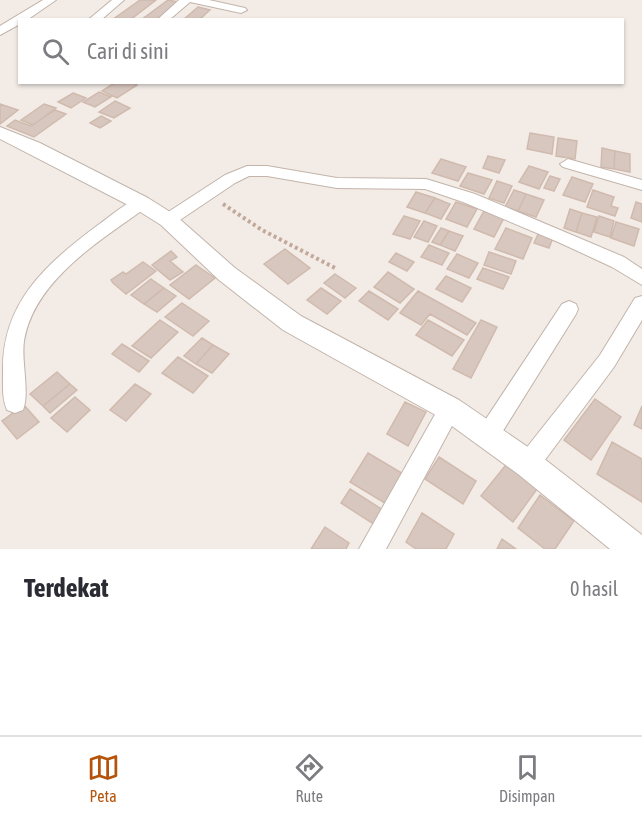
<!DOCTYPE html>
<html lang="id">
<style>
body{margin:0;font-family:"Asap Condensed",sans-serif;background:#f7f7f7;color:#2b2b33}
.list{margin:0;padding:0;list-style:none}
h2{display:flex;justify-content:space-between;align-items:center;height:78px;margin:0;padding:0 24px;font-size:26px}
h2 small{font-size:20px;font-weight:400;color:#7c7c81}
.icon{flex:none;width:33px;height:33px;fill:none;stroke:currentColor;stroke-width:2;stroke-linecap:round;stroke-linejoin:round}
.map{position:relative;flex:none;width:642px;height:549px;overflow:hidden}
.search{position:absolute;background:#fff;box-shadow:0 2px 4px #0004;left:18px;right:18px;top:18px;height:66px;display:flex;align-items:center;gap:15px;box-sizing:border-box;padding:0 21px;border-radius:0px;color:#7c7c81;font-size:22px}
.sheet{height:186px;background:#fff}
nav{display:flex;justify-content:space-around;align-items:center;box-sizing:border-box;height:84px;border-top:2px solid #e1e1e2;background:#fff;font-size:16px;color:#7c7c81}
nav a{display:grid;justify-items:center;gap:3px}
nav .on{color:#b45309}
.map>svg:first-child{display:block}
.building{fill:#d8c7be;stroke:#d0baae;stroke-width:1.5}
.lines{fill:none;stroke-linecap:round;stroke-linejoin:round}
.minor-casing{stroke:#c2b4ab;stroke-width:2}
.tertiary-casing{stroke:#c2b4ab;stroke-width:2}
.path{stroke:#c1a899;stroke-width:4;stroke-dasharray:3 3;stroke-linecap:butt}
.minor{fill:#fff;fill-rule:evenodd}
.tertiary{fill:#fff;fill-rule:evenodd}
</style>
<div class="map">
<svg width="642" height="549" viewBox="0 0 642 549">
<rect width="100%" height="100%" fill="#f3ece6"/>
<path class="building" d="M140,0H156L130,20H112Z
M168,0L178,2L156,20H141Z
M198,7L210,10L199,20H183Z
M116,82H131L137,85L117,98L102,91Z
M99,92L111,97L95,107L83,102Z
M73,93L86,98L71,108L58,102Z
M115,101L130,108L114,118L99,112Z
M0,104L18,110L0,124Z
M44,104L56,108L33,125L21,120Z
M55,110L66,114L34,137L7,126L15,120L31,126Z
M101,116L111,121L100,128L90,123Z
M530,133L554,137L552,154L527,149Z
M558,138L577,141L575,159L556,156Z
M602,148L615,151L614,169L601,167Z
M615,151L630,154V172L614,169Z
M488,156L505,160L499,173L483,168Z
M441,159L466,167L458,181L432,173Z
M529,166L548,172L539,189L519,182Z
M468,173L492,180L484,194L460,186Z
M550,176L560,179L554,191L544,188Z
M572,177L593,184L585,202L563,195Z
M497,181L512,186L504,203L489,198Z
M514,190L526,194L518,211L505,207Z
M593,190L614,197L611,206L618,208L615,216L587,207Z
M416,192L435,198L425,213L407,207Z
M526,194L544,200L536,217L518,211Z
M435,198L450,204L441,219L425,213Z
M456,202L477,209L467,227L446,219Z
M636,202L642,204V222L631,218Z
M570,209L582,213L576,232L564,228Z
M484,211L504,218L494,237L474,229Z
M582,213L597,217L591,237L576,232Z
M404,216L420,221L410,239L393,234Z
M599,216L614,221L610,237L594,232Z
M424,221L437,226L428,242L414,237Z
M616,222L639,229L634,246L611,238Z
M441,228L449,231L440,245L432,242Z
M506,228L532,238L523,259L495,249Z
M540,230L554,235L549,248L534,243Z
M449,231L463,236L455,251L440,245Z
M429,245L449,253L442,265L421,257Z
M285,249L310,268L288,284L264,264Z
M171,251L177,257L170,261L183,272L170,280L152,265Z
M489,252L516,261L511,274L484,265Z
M396,253L414,262L407,271L389,262Z
M457,254L478,263L469,278L447,269Z
M143,262L156,271L126,294L113,283L111,280L123,272L126,274Z
M196,265L215,278L189,299L170,285Z
M483,268L509,277L503,289L477,279Z
M388,272L414,289L400,303L374,287Z
M335,274L356,288L345,298L324,283Z
M446,276L471,288L462,302L436,289Z
M151,279L164,288L144,304L131,295Z
M164,288L176,296L157,312L144,304Z
M321,288L341,301L327,314L307,300Z
M369,291L398,309L388,320L359,301Z
M418,291L476,323L467,335L430,314L421,325L400,313Z
M182,303L209,321L193,336L165,317Z
M160,320L178,332L151,358L132,346Z
M428,320L464,340L452,356L416,335Z
M481,320L497,327L471,378L453,369Z
M202,338L213,345L196,364L184,356Z
M122,344L149,361L139,372L112,354Z
M213,345L229,354L212,373L196,364Z
M178,357L208,376L193,393L162,373Z
M57,372L70,384L43,406L30,394Z
M70,384L77,390L50,413L43,406Z
M135,384L151,394L126,421L110,410Z
M75,397L90,410L67,432L51,418Z
M595,399L621,417L591,460L564,440Z
M405,402L426,412L408,446L387,434Z
M24,405L39,422L17,439L2,421Z
M642,406V429L634,425Z
M612,442L642,459V502L597,474Z
M368,453L405,475L388,505L350,482Z
M439,457L476,481L463,504L425,479Z
M509,461L540,485L513,522L481,496Z
M350,489L383,510L375,525L341,503Z
M540,495L574,521L555,549H545L518,528Z
M422,513L454,534L446,549H416L406,542Z
M325,527L349,543L346,549H311Z
M502,539L516,549H497Z"/>
<g class="lines">
<g class="minor-casing">
<path id="minor" d="M43,0H56L27,20H20V24L0,35V26Z
M112,0H124L101,20H88Z
M179,0H209L245,8L247,10L241,13L190,2L169,20H157Z
M568,159L642,180V190L563,167L560,164Z
M247,166H267L337,178L426,179L475,194L624,257L642,269V285L612,267L558,242L463,202L425,189L337,188L267,176H249L235,183L174,224H162L160,220L162,216L225,175Z
M141,197L147,199L149,203L147,207C101,240 34,280 24,341C21,361 30,393 23,410L15,413L7,410C2,399 3,386 3,373C1,303 46,264 98,225C111,216 126,202 141,197Z
M642,296V320L614,367L536,472L528,475L520,472L517,464L520,456L600,355L635,298Z
M569,301L576,304L578,309L576,314L496,442L488,445L480,442L477,435L480,428L562,304Z
M450,399L458,402L461,409L386,549H359L442,402Z"/>
</g>
<g class="tertiary-casing">
<path id="tertiary" d="M0,127L40,143L148,198L175,215L235,268L301,316L459,400L538,454L642,535V549H610L518,474L441,418L283,330L219,280L161,225L134,208L0,139Z"/>
</g>
<path class="path" d="M223,204L262,230L337,269"/>
<use href="#minor" class="minor"/>
<use href="#tertiary" class="tertiary"/>
</g>
</svg>
<div class="search"><svg class="icon" aria-label="search" viewBox="0 0 24 24"><circle cx="10" cy="10" r="6"/><path d="M15 15l6 6"/></svg>Cari di sini</div>
</div>
<section class="sheet">
<h2>Terdekat<small>0 hasil</small></h2>
<ul class="list">
</ul>
</section>
<nav>
<a class="on"><svg class="icon" aria-label="map" viewBox="0 0 24 24"><path d="M3 6l6-2 6 2 6-2v14l-6 2-6-2-6 2zM9 4v14M15 6v14"/></svg>Peta</a>
<a><svg class="icon" aria-label="directions" viewBox="0 0 24 24"><path d="M12 3l9 9-9 9-9-9zM9 14v-3h6M13 9l2 2-2 2"/></svg>Rute</a>
<a><svg class="icon" aria-label="saved" viewBox="0 0 24 24"><path d="M7 4h10v16l-5-4-5 4z"/></svg>Disimpan</a>
</nav>
